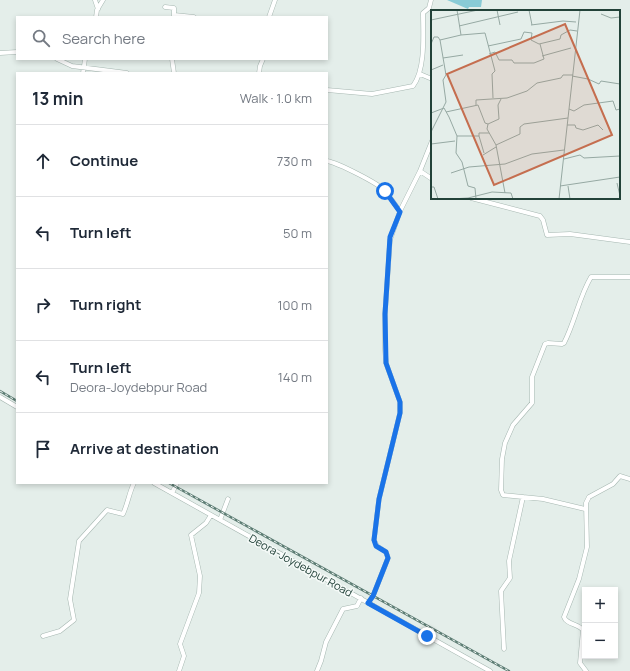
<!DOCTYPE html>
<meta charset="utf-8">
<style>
body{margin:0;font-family:Manrope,sans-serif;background:#f6f6f7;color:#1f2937}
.controls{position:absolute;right:12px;bottom:12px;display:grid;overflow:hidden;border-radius:0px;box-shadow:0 2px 6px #0003}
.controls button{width:36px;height:36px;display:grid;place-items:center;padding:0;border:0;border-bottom:1px solid #e0e1e3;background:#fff;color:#1f2937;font:20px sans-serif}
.stop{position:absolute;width:12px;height:12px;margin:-9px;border:3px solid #1a73e8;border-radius:50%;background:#fff}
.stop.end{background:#1a73e8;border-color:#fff;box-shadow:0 1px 4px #0008}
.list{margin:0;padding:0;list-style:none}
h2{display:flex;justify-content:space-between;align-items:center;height:52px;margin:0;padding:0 16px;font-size:17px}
h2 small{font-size:13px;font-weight:400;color:#747a83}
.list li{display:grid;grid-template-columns:26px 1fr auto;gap:12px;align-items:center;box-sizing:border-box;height:72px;padding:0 16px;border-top:1px solid #e0e1e3}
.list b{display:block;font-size:15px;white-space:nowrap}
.list p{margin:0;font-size:13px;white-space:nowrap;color:#747a83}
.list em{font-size:13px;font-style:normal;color:#747a83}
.icon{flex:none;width:22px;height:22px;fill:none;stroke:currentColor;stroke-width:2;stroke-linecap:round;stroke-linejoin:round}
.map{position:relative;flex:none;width:630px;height:671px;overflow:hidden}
.search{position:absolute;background:#fff;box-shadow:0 2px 6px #0003;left:16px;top:16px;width:312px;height:44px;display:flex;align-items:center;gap:10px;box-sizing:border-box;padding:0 14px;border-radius:0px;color:#747a83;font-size:15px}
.panel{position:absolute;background:#fff;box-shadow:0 2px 6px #0003;left:16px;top:72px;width:312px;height:412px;border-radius:0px}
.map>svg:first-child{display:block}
.water{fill:#89cbd6}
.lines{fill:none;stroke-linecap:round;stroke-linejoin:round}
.minor-casing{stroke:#a6b7b1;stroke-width:5}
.minor{stroke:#fff;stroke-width:4}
.rail-casing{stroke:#5d7d74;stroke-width:2.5}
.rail{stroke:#f5faf8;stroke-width:1;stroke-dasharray:3;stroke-linecap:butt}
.route{stroke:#1a73e8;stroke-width:5}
.labels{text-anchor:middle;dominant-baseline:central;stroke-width:3;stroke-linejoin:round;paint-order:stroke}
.street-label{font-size:11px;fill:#224239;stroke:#f5faf8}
.inset-road{fill:none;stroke:#96a9a3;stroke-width:1}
.view{fill:#c56e4f;fill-opacity:0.15;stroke:#c56e4f;stroke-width:2}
.inset-edge{fill:none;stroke:#224239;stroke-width:2}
</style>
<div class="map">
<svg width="630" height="671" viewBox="0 0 630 671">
<rect width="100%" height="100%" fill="#e4eeea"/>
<path class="water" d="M447,0H482L481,7H469L468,9Z"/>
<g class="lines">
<g class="minor-casing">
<path id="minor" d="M95,0L98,9
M165,7L174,8V17
M174,15L194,17
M96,17L97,10L103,0
M269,17L275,0
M0,53L17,52
M57,59L72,66L127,73
M172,59L174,73
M83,73L85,59
M259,73L260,66L263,59
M420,74L432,79
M327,90L372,94L413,86C426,69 423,33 423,13L429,8L431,0
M327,161C338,163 378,183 385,191C390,197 395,205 400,211
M420,171L432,179
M471,198L540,216L543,220L547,235L570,234L630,242
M0,397L17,407
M154,483L490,671
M172,493L177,483
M585,509L543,499L503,495L501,490L502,459L505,443L513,425L532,403V377L545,344L548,343L562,344L564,343C575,322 579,297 591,277H630
M220,520L228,499
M368,603L373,596L388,558L386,552L377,546L374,540L379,499L400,413V402L386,363L385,349V314L390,240L400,211L420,171L432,141
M43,636L60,631L74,620L70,599L79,541L107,510L123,514C128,503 129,493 134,483
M504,649L501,591L510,578L509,561L523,497
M179,671L184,656L180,644L199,593L200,576L191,535L206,523L211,515
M317,671L321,661L326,642L343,609L357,606L361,598
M586,671L580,663L583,630C578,624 566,624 564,617L579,579L587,547L586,503L589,497L613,484L620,476L630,479"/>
</g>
<use href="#minor" class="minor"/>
<g class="rail-casing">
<path id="rail" d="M0,391L17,401
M169,483L509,671"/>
</g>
<use href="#rail" class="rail"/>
</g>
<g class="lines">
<path class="route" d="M385,191L400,212L390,237L385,314L386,363L400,402V413L379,499L374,540L376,546L386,552L388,558L373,596L368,603L427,636"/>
</g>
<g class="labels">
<g class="street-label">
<text transform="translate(301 565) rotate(29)">Deora-Joydebpur Road</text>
</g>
</g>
<g transform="translate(431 10)">
<rect width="189" height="189" fill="#e4eeea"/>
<path class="inset-road" d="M66,0L69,15M98,0L101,15M170,4L180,8L189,7M0,10L47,0M100,15L132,11L145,12M28,16L87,2M30,25L54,23L64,61L61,64L62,88M0,34L3,27H7L9,30M57,36L90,29L93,22L101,23L100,30L108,34L129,29L130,25L139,20L146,21M58,44L64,42L68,50H81L83,53H103L113,49L109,34M111,46L140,38M12,48L32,45M0,60L12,55M141,66L157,69L168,74L170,71L189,74M45,95V90L76,88L96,81L106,73L130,68L132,65H142M138,99L143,101L153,95L182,91L185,100L189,99M15,102L47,95L54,113L57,114M0,103L13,98L18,107L26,126L25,143L31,152L37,176L44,178L45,189M57,114L56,119L65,135L74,183M57,114L68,109L67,95L70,89M136,115H144L145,118L152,120L167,115L172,120M0,122L15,92L12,70L15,65L9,30L30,25L26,0M26,126H48V123H58M48,126L53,143M0,134L24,131M65,135L89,124V117L93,114L137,108M52,145L65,137M133,149L149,145L153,148L189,146M20,163L38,157L74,154L101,144L133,140M186,173L189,186M129,176L189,167M137,176L139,189M0,177H3L7,189M20,189L37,188L61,182L80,183L82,189M128,189L149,0"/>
<path class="view" d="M134,14L181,125L63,175L16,64Z"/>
<rect width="189" height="189" class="inset-edge"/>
</g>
</svg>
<div class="controls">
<button>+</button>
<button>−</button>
</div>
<div class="stop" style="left:385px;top:191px"></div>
<div class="stop end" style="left:427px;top:636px"></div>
<div class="search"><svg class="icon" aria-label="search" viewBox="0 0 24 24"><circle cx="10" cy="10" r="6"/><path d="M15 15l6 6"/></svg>Search here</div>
<section class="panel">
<h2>13 min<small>Walk · 1.0 km</small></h2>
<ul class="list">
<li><svg class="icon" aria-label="ahead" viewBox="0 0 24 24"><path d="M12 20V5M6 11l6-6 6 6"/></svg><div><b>Continue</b></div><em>730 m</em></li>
<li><svg class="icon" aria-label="left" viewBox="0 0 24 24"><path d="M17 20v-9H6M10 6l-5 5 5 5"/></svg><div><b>Turn left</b></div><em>50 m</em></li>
<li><svg class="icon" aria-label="right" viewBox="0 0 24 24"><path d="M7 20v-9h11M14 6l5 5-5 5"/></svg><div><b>Turn right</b></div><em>100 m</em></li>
<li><svg class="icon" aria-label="left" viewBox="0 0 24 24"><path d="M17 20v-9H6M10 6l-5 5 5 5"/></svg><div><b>Turn left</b><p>Deora-Joydebpur Road</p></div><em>140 m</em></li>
<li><svg class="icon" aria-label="arrive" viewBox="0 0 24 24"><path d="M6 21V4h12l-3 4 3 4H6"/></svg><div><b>Arrive at destination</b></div></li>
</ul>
</section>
</div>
